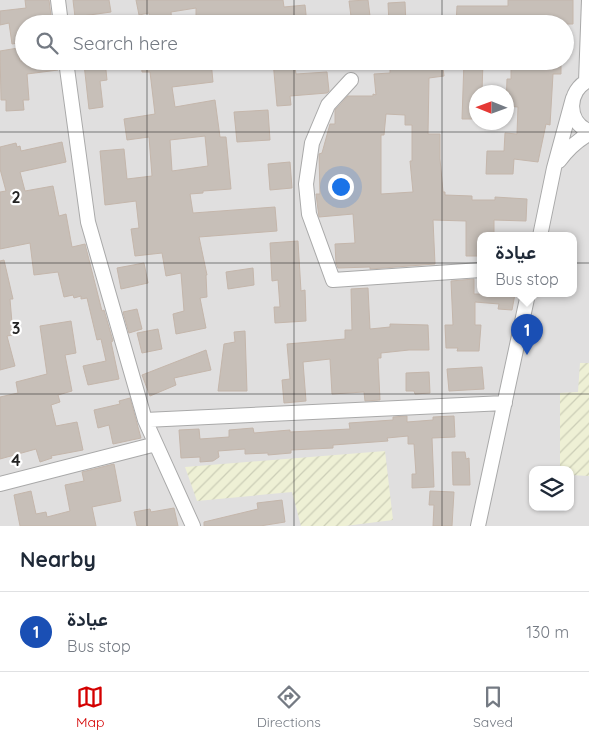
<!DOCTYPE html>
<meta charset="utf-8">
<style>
body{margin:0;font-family:Quicksand,Vazirmatn,sans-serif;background:#f6f6f7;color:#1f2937}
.controls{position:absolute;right:15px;bottom:15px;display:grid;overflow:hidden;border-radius:10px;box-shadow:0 1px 4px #0004}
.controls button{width:45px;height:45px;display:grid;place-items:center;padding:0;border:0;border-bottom:1px solid #e0e1e3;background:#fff;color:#1f2937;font:25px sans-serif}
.compass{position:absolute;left:469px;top:85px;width:45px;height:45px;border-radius:50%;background:#fff;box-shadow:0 1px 4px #0004;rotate:271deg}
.you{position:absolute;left:340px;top:186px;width:18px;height:18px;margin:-12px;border:4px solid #fff;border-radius:50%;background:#1a73e8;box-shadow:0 0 0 8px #1a73e833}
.badge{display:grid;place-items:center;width:32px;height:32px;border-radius:50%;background:#d40000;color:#fff;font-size:16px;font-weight:700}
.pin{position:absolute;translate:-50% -41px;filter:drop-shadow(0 1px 2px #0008)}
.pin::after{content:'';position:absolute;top:26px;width:18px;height:15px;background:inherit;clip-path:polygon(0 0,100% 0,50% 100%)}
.popup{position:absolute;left:477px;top:232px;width:100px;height:65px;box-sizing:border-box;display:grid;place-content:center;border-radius:10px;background:#fff;filter:drop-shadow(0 1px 4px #0005);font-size:16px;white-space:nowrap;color:#747a83}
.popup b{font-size:19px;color:#1f2937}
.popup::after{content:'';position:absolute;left:50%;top:100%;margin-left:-10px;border:10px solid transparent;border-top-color:#fff}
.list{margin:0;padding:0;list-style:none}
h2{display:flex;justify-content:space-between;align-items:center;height:65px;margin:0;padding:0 20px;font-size:21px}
h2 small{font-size:16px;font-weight:400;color:#747a83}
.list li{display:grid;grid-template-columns:32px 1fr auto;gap:15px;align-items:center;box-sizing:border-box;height:80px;padding:0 20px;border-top:1px solid #e0e1e3}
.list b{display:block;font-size:19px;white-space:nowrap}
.list p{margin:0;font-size:16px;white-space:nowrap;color:#747a83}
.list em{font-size:16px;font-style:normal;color:#747a83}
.icon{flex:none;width:28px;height:28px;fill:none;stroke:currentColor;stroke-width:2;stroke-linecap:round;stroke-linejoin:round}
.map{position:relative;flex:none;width:589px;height:526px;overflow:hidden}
.search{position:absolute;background:#fff;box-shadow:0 1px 4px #0004;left:15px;right:15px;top:15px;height:55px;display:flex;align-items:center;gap:12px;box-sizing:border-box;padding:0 18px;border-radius:28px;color:#747a83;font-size:19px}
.sheet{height:145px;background:#fff}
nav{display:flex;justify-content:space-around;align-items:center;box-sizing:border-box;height:70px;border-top:1px solid #e0e1e3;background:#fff;font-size:14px;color:#747a83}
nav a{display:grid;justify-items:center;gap:2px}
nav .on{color:#d40000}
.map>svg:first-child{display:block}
.residential{fill:#e0dfdf;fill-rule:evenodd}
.farmland{fill:url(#farmland-furrows)}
.building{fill:#c7bfb8;stroke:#c4b6ab;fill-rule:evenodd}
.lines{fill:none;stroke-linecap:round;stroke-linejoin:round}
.minor-casing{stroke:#a9a9a9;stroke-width:16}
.minor{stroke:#fff;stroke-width:14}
.grid{fill:none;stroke:#222;stroke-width:1;stroke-opacity:0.55}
.grid-label{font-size:16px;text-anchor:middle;font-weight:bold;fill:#222;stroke:#fff;stroke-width:4.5;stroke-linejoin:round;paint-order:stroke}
</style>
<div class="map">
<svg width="589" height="526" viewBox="0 0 589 526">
<defs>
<pattern id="farmland-furrows" width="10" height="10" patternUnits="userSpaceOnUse" patternTransform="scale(1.25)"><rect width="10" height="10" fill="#eef0d5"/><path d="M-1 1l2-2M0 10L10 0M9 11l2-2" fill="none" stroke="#ccceb7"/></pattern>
</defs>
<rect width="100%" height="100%" fill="#f2efe9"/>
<path class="residential" d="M0,0H589V526H0ZM24,24H565V61H24ZM476,92H506V122H476ZM481,236H573V294H481ZM533,470H570V507H533Z"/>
<path class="farmland" d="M580,363H589V476L570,475V470H560V393L578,392Z
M385,451L393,520L345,526H301L292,492L197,501L185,467Z"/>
<path class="building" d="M25,0H49L52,24H24V42L12,44L9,23L0,25V11L26,8Z
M73,0H109L111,12L75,17Z
M136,0H283L284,7L305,5L307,24H196V8L171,12L172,24H150L149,13L139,15Z
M368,0L371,24H352L349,1Z
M508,0H573V24H456L457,6H508Z
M405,2L406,24H389L388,3Z
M18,48L20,61H57L58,70L27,74L29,100H23L24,110L6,111V100H1L0,51Z
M105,61L107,80L100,81L103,107L89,109L84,64Z
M141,61H211L213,82L172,87L175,107L215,100L220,137H226L231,189L203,191V193L190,194L193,213L275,207L277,231L199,237L207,275H206L207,297L200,298L206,328L176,334L173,314L184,311L181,273L166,276L162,253L135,256L131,229L139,228L136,201L105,205L100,151L124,149L127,179L152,176L149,137L127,140L124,119L155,114L150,72H142ZM205,136L208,166L172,171L170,140Z
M273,61H294L296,74L327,72L329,91L327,93L290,96L291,105L277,106Z
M390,61H442L444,76L429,78L428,134H440V159L443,192H445V195L472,196V200H495V197L527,199L526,221L494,220V236H481V256H466V221L433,220L435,264L370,269V267L338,268L336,263L335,244L355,243L353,214L319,217L316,194H320L319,154L322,153L330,124H335V110L348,96H373V94L376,95L374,74L390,73ZM386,114L405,115V125H412V161H410L413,192L381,194V135H384Z
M464,61H483L482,92H476V119H462Z
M511,61H561V74H553L550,125L546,124L538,162L514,159L513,174H486L487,151H504L505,133L517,134L518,107L506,106L507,79H511Z
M268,110L270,140L237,142L234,112Z
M62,142L66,162L20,172L25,191L53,186L59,216L66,214L72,247L85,244L102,311L104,310L113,341L111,342L119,379L88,385L83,366L106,361L101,339L97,340L87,298L81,299V296L74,298L73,295L64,297L58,272L34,275L30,243L0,249V192L6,191L0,169V147L16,143L17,147L20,146L21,151Z
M290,162L292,188L270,190L268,164Z
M298,241L301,291L305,290L306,321L275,323L274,307H280L278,280L272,281L270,243Z
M4,260L13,299H10L13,335L7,336L15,366L0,370V261Z
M144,263L148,283L121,289L117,268Z
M253,268L254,285L228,289L226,272Z
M474,279V294H515L512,310L498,309L499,304L475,302V325H481L479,351H457L458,348H446L445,325H453L451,281Z
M368,288L370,329L390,327V324L428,325L429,350H409L381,353V358H378L380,400L365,401L364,392L332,394L330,359L303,362L306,401L284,403L282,380L290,379L287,344L345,339V330H352L351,289Z
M137,309L142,329L129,333L123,312Z
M71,321L76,353L65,355L72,391L58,395L60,402L51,405L56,426L77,422L83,450L51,456L52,458L40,462L36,449L0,459V397L18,393L16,382L47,374L40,326Z
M158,329L162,349L142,353L137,333Z
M245,331L247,391H218L224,344L235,342L234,332Z
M206,350L211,370L174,378L176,385L150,396L142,375Z
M482,367L484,389L449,391L447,369Z
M429,372L430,393L415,394L414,391H406V373Z
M130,398L141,438L113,444L109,425L98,428L94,410L120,404L119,401Z
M407,416V422L433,420V417L454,416L455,437L432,438L434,487L412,488V474H416L414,444H408V436L387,438L388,441L333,445V448L291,450V453L268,455V453L245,454V449L218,451L219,457L213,461L200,462V457L181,458L179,430L199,429L200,439L229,437V430L253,428L254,433L290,430V432L350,429L349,423L393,420V417Z
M452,452H465L466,459L469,458L470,485H453Z
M114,464L121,501L92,507L96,526H20L14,495L31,491L36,514L46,512L47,517L70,511L65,485L84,481L82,472Z
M430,491L454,492L452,526H433L434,505H429Z
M282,500L285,522L260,526H204V522L258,509L257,503Z
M174,508L178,526H137L134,512L150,509L151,512Z"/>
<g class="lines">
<g class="minor-casing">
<path id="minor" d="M58,0L61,24
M66,61L88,222L145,420L193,526
M351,80L328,105L312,143L306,184L309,214L333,280L481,270
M589,80C567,90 566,122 589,131
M586,82L589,0
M559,161C568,149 576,141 589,134
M540,236L554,168L573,98
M145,420L505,403
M0,484L156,444
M478,526L528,294"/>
</g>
<use href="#minor" class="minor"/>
</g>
<path class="grid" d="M147,0V24M294,0V24M442,0V24M147,61V526M294,61V526M442,61V526M0,132H589M0,263H589M0,394H589"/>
<g class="grid-label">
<text x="16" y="203">2</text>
<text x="16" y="334">3</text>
<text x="16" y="466">4</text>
</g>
</svg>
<div class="controls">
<button><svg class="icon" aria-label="layers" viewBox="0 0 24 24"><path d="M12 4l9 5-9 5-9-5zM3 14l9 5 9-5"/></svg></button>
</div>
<svg class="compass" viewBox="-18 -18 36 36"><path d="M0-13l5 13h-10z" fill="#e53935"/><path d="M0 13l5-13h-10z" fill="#747a83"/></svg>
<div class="you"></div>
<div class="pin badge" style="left:527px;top:355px;background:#1a4fb4">1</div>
<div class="popup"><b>عيادة</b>Bus stop</div>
<div class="search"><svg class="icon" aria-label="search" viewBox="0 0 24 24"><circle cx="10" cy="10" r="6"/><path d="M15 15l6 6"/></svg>Search here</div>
</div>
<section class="sheet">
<h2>Nearby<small></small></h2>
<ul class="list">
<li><span class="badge" style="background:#1a4fb4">1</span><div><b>عيادة</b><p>Bus stop</p></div><em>130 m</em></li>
</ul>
</section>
<nav>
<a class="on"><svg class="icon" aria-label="map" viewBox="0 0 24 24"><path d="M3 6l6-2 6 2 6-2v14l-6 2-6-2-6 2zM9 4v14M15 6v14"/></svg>Map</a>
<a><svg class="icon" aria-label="directions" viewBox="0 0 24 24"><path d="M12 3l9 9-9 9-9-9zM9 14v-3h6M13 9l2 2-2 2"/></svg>Directions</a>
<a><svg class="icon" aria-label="saved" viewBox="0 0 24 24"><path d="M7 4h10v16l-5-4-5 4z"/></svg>Saved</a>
</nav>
